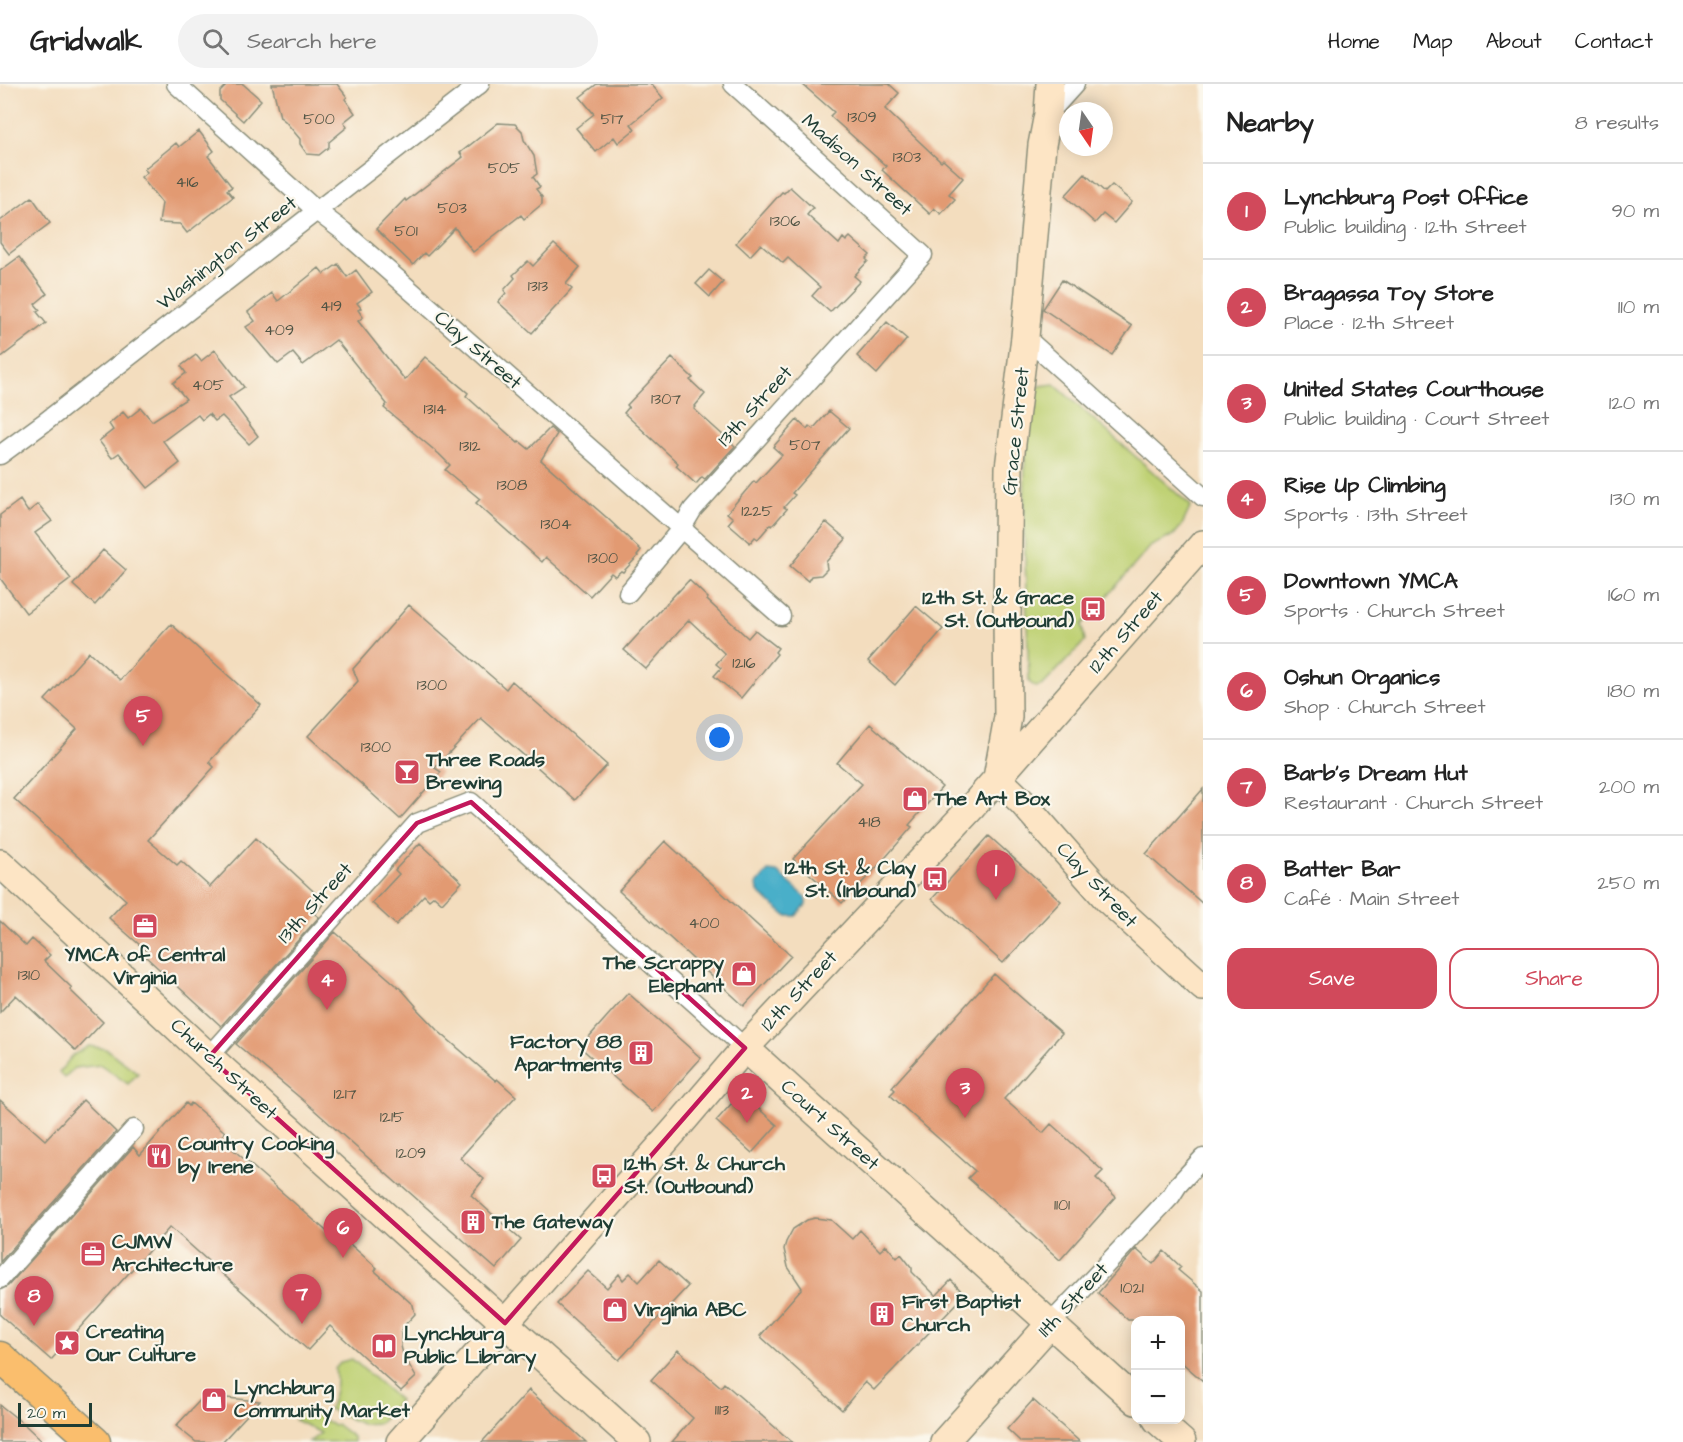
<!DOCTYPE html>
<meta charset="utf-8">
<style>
body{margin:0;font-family:"Architects Daughter",sans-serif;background:#f2f2f2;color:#222}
.controls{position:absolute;right:18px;bottom:18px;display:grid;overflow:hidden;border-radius:12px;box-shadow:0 3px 15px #0003}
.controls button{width:54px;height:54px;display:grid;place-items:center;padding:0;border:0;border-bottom:2px solid #e0e0e0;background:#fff;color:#222;font:30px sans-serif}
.compass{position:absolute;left:1059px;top:18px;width:54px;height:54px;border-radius:50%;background:#fff;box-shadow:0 3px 15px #0003;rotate:167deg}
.scale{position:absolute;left:18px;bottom:15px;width:74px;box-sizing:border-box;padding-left:6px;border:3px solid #1f3d34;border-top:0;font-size:16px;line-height:21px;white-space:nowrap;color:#1f3d34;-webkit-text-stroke:4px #fbf7ec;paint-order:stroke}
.you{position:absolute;left:720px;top:654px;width:21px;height:21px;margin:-15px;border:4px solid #fff;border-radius:50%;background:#1a73e8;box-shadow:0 0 0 9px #1a73e833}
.badge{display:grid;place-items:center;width:39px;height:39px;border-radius:50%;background:#d1495b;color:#fff;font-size:20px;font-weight:700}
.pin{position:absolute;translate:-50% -50px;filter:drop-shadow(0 2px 3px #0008)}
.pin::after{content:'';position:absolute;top:32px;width:21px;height:18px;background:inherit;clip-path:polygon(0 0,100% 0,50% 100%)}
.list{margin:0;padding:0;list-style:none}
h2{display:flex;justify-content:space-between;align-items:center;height:78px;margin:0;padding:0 24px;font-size:26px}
h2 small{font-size:20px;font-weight:400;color:#767676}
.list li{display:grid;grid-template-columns:39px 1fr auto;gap:18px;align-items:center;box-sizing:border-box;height:96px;padding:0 24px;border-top:2px solid #e0e0e0}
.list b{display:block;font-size:22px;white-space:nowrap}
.list p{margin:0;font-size:20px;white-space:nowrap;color:#767676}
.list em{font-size:20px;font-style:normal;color:#767676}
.actions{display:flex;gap:12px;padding:18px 24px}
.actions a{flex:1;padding:14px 0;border:2px solid #d1495b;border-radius:18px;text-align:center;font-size:21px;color:#d1495b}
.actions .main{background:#d1495b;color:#fff}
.icon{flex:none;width:33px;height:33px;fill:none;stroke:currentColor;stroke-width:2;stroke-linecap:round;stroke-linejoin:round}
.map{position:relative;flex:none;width:1203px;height:1358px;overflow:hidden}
header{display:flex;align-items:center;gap:36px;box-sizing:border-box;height:84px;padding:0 30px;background:#fff;border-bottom:2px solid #e0e0e0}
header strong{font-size:28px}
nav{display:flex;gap:33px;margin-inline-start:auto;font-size:21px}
.search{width:420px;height:54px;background:#f2f2f2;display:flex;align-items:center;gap:15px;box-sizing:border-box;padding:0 21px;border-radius:33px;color:#767676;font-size:22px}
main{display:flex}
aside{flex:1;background:#fff}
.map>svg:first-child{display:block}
.green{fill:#bfd174;stroke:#6f8754;stroke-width:1.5}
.water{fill:#4aafc9;stroke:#34767e;stroke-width:1.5}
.building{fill:#e29a72}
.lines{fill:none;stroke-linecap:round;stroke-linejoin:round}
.street-casing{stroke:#898d79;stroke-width:21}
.secondary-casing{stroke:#898d79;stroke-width:30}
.primary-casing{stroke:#898d79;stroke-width:33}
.street{stroke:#fff;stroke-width:18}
.secondary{stroke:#fde5c5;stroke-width:27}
.primary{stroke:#fabe6d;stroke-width:30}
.marked{fill:none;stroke:#c2185b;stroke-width:4.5;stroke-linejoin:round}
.labels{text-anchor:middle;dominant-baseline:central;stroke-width:4.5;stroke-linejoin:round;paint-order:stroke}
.number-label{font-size:16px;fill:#505444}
.street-label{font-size:20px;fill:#1f3d34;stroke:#fbf7ec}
.poi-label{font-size:20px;font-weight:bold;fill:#1f3d34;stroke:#fbf7ec;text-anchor:start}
</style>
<header>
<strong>Gridwalk</strong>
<div class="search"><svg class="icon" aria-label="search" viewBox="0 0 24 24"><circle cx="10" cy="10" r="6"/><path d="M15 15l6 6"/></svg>Search here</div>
<nav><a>Home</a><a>Map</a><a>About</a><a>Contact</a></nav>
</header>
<main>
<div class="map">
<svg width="1203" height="1358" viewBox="0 0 1203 1358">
<rect width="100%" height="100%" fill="#fbf7ec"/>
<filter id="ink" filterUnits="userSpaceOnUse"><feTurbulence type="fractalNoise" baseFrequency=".0167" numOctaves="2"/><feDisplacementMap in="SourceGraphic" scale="12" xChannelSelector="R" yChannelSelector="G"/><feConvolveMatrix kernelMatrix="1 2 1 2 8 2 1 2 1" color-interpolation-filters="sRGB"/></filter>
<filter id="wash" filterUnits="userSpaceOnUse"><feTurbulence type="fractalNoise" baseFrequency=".008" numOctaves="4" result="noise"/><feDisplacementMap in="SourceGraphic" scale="24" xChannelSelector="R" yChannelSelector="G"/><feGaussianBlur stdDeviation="1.35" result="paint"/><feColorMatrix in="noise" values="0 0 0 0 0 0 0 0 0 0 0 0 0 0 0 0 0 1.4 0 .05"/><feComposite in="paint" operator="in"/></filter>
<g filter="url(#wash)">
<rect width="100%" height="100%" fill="#f3ddbe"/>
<path class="green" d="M1054,300L1191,422L1182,441L1174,451L1151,462L1082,541L1085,557L1043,601L1036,603L1029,598L1024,441L1025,374L1029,313L1040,302Z
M89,962L106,965L138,989L128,1000L101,981L74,984L64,994L59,988L73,971Z
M352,1275L399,1316L380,1339L361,1340L329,1325C335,1311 338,1299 335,1285L341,1278Z
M306,1325L334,1342L337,1341L353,1353L354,1358H309L321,1349L295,1336Z"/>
<path class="water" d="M768,787L777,788L806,813V821L796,832H786L758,808L757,800Z"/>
<g id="blocks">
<path class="building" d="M228,0H243L261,16L243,37L220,16V8Z
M272,0H337L347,13L345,15L355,29L344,38L347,43L329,58V63L319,71L307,70L300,60V55L285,37L280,33Z
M597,0H651L663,14L631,40L635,45L618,59L614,53L596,68L576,44L594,30L580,13Z
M802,0H889L899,9L885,25L941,78L943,76L963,94L949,110L955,115L941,130L934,124L930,130L882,86L886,82L830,32L834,28Z
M498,39L515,40L522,47L524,56L534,72L537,90L533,93L540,103L536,105L542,113V120L524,135L521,131L473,168L455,144L427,172L424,169L413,181L376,145L405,115L406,117L463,73L460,69Z
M199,47L214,67L208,72L232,103L227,106L233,113L187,149L180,140L159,139L162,119L141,93L147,88L144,85L176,59L179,63Z
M1085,90L1105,108L1112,101L1132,118L1114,139L1103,130L1095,139L1065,112Z
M790,103L813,124L807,131L839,160L843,154L846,157L850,153L870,171L866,175L868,177L854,192L860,197L830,228L812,212L820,203L788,174L783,179L761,160L750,172L736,159L782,108L784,109Z
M32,113L50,139L9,170L0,158V137Z
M554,160L580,183L566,200L572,205L532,249L498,218L506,209L504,206L515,194L513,191L528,177L533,182Z
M19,173L47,210L35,220L40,226L37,228L46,239L0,274V187Z
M338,180L347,193L356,186L372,208L357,219L361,224L358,226L363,233L358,237L405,296L425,273L468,309L466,312L518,359L519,357L529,365L550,344L557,350L541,376L606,433L641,466L637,471L638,472L623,488L621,487L615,492L611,489L590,512L546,473L542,478L476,419L480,415L445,386L450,381L439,370L384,324L387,320L336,256L303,281L293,269L278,280L273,274H272L246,243L255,237L248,228L272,209L278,217L319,184L324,190Z
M709,186L723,198L710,213L696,200Z
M1062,196L1132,242L1112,271L1043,225Z
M887,238L907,255L877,290L857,272Z
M215,266L244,303L229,313L258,352L249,360L222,332L215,337L209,330L202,336L198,331L163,357L180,379L148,404L119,369L112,374L99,357L113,346L109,340L123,328L128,334L141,324L152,337L186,315L173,299L186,289L181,282L196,271L201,277Z
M672,274L693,294L690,296L705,310L695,322L696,323L694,325L735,362L705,395L702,393L696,400L676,382L678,379L624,329L629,323L627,321Z
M829,327L849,344L792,409L795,411L784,423L787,425L772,442L770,441L758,455L755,453L750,459L728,440L733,434L727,429L754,397L756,399L782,371L773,363L797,336L807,345L809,342L813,345Z
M20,416L28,428L38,420L52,437L35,449L71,495L26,529L0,494V431Z
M826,438L846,455L826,478L827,485L821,491L811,492L808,497L790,482Z
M103,466L126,486L95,521L73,501Z
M689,496L708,514L707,516L748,554L755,546L778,564L775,568L777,570L741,614L714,592L721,584L716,580L725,570L689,536L646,585L624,566L678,507V508Z
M409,521L506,605L512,597L607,681L575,716L481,634L435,684L441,688L400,735L308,652L358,597L353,585Z
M916,522L943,545L895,601L868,577Z
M171,540L261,621L209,678L214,683L148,756L177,781L181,777L210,803L256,754L325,818L315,830L319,833L221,942L146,873L149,869L109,834L126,816L14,715L77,645L45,616L89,568L120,596Z
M870,640L942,703L909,741L912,743L879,781L842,819L793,775L862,700L837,679Z
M1203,705V820L1146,770Z
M989,752L1061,817L1003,879L932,815Z
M665,757L791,872L744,922L619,807Z
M420,759L462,798L442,819L434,812L429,816L424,811L396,841L372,819L399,790L395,786Z
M0,837L26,862L32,855L50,871L44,877L72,904L70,906L103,938L76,967L16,911L0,928Z
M335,848L403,907L416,922L415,923L437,946L496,997L497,995L516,1012L460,1074L484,1095L471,1111L521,1156L496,1185L401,1101L400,1102L304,1017L236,960Z
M994,890L1062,949L1004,1015L1043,1049L1051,1040L1103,1087L1096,1094L1116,1113L1060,1176L968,1094L975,1087L890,1011L895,1006L892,1003Z
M628,909L701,974L653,1028L580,963Z
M741,1009L777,1041L752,1069L716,1037Z
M0,1016L45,1056L83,1016L116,1048L0,1178Z
M186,1019L189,1022L191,1019L225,1048L220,1054L340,1159L344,1155L377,1184L375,1187L413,1221L415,1230L403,1243L401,1250V1262L403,1270L416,1293L401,1307L330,1242L308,1266L170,1143L51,1276L0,1231V1206L8,1202L133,1063L140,1071Z
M815,1134L831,1136L852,1155L860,1146L880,1167L886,1161L897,1174L901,1170L912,1184V1188L936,1212L951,1196L965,1211L874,1306L865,1298L842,1326L760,1252L802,1204L788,1183L784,1165L786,1158L793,1145L807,1136Z
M1136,1165L1153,1180L1164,1167L1181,1183L1178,1186L1203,1207V1297L1180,1277V1236H1128L1098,1209Z
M659,1176L688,1202L619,1276L557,1220L588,1187L607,1204L619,1190L623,1196L630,1189L639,1198Z
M678,1266L721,1303L724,1299L792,1358H672L693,1334L651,1296Z
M529,1306L586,1358H482Z
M204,1312L260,1317L222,1358H196L176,1342Z
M1033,1316L1080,1358H1021L1007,1345Z
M0,1321L25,1341L43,1358H0Z"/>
</g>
</g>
<g filter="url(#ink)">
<use href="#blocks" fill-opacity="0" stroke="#898d79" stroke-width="1.5"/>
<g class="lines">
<g class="street-casing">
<path id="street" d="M176,0L318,128L343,147L781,532
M1048,30L1075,0
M1025,253L1203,413
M0,371L45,338L480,0
M628,509L681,445L693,425L923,171L733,0
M209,973L417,739L471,718L745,964
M0,1195L134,1045
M1050,1240L1171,1112L1178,1101L1203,1074"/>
</g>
<g class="secondary-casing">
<path id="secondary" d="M997,694L1008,633L1007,531L1009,384L1025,253L1042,61L1048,30L1050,0
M997,694L1023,719L1108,816L1203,903
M0,779L209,973L637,1358
M745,964L1136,1317
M1157,1336L1182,1358
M400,1358L675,1046L745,964L971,724L1203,460
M944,1358L1050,1240"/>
</g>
<g class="primary-casing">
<path id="primary" d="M0,1273L95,1358"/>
</g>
<use href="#street" class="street"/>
<use href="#secondary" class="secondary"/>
<use href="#primary" class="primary"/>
</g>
</g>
<path class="marked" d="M471,718L745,964L505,1239L209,973L417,739Z"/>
<defs>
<g id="bus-square" transform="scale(1.35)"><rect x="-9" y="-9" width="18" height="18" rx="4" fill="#d1495b" stroke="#fbf7ec"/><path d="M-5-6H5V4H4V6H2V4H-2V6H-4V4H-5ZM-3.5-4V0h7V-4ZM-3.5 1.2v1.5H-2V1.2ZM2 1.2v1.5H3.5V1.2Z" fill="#fff"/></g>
<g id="bar-square" transform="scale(1.35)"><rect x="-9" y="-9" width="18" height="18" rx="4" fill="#d1495b" stroke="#fbf7ec"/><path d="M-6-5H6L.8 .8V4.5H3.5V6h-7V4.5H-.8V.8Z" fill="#fff"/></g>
<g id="shop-square" transform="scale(1.35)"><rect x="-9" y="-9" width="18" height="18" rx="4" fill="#d1495b" stroke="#fbf7ec"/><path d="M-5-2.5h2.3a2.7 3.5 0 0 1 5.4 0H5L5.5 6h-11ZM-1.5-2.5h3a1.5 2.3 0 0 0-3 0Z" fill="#fff"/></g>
<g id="office-square" transform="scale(1.35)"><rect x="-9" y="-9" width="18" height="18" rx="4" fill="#d1495b" stroke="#fbf7ec"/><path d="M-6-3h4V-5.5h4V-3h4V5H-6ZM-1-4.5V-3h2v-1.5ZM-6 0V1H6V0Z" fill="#fff"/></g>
<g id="building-square" transform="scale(1.35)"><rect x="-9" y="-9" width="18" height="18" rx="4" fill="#d1495b" stroke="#fbf7ec"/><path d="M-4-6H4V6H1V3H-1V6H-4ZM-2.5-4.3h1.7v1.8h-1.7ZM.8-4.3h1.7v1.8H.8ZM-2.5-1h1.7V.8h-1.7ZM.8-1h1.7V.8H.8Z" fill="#fff"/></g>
<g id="restaurant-square" transform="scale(1.35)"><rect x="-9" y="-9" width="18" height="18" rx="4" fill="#d1495b" stroke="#fbf7ec"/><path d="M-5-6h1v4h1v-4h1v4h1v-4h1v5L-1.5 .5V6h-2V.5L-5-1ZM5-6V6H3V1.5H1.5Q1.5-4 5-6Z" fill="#fff"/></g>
<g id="sight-square" transform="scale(1.35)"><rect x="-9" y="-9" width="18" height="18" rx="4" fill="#d1495b" stroke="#fbf7ec"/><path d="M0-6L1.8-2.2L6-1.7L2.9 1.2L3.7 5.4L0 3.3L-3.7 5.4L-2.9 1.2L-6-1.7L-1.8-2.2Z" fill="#fff"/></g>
<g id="library-square" transform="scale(1.35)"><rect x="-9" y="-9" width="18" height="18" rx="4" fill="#d1495b" stroke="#fbf7ec"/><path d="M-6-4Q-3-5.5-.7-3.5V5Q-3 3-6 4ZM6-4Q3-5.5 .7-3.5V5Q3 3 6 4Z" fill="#fff"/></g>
</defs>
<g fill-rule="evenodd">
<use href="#bus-square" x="1093" y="525"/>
<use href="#bar-square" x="407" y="688"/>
<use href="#shop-square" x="915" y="715"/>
<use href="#bus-square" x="935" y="795"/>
<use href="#office-square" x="145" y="842"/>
<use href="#shop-square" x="744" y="890"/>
<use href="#building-square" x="641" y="969"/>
<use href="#restaurant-square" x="159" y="1072"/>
<use href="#bus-square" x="604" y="1092"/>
<use href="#building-square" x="473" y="1138"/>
<use href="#office-square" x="93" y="1170"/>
<use href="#shop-square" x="615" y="1226"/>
<use href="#building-square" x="882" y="1230"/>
<use href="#sight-square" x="67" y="1259"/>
<use href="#library-square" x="384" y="1262"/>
<use href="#shop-square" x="214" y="1316"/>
</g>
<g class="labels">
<g class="number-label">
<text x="862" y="33">1309</text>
<text x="319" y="35">500</text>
<text x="612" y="35">517</text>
<text x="907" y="73">1303</text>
<text x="504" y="84">505</text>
<text x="187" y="98">416</text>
<text x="452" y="124">503</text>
<text x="785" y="137">1306</text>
<text x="406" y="147">501</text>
<text x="538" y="202">1313</text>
<text x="331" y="222">419</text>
<text x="279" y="246">409</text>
<text x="208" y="301">405</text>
<text x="666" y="315">1307</text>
<text x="435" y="325">1314</text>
<text x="805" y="361">507</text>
<text x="470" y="362">1312</text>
<text x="512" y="401">1308</text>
<text x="757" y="427">1225</text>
<text x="556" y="440">1304</text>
<text x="603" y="474">1300</text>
<text x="744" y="579">1216</text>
<text x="432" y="601">1300</text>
<text x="376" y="663">1300</text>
<text x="869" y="738">418</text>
<text x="704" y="839">400</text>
<text x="29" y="891">1310</text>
<text x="345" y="1010">1217</text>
<text x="392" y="1033">1215</text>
<text x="411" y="1069">1209</text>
<text x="1062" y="1121">1101</text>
<text x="1132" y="1204">1021</text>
<text x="722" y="1326">1113</text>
</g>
<g class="street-label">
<text transform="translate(857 81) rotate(42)">Madison Street</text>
<text transform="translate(227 169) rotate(-38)">Washington Street</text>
<text transform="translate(478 266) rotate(41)">Clay Street</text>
<text transform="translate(755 322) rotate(-48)">13th Street</text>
<text transform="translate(1016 347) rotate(-84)">Grace Street</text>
<text transform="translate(1126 548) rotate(-49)">12th Street</text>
<text transform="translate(1097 801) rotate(47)">Clay Street</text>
<text transform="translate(315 819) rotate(-48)">13th Street</text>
<text transform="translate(799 907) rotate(-47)">12th Street</text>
<text transform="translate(224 985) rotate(43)">Church Street</text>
<text transform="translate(830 1041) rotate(42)">Court Street</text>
<text transform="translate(1073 1216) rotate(-47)">11th Street</text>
</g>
<g class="poi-label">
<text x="1074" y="514" text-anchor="end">12th St. &amp; Grace<tspan x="1074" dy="23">St. (Outbound)</tspan></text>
<text x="426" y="676">Three Roads<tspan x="426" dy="23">Brewing</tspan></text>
<text x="934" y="715">The Art Box</text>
<text x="916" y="784" text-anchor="end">12th St. &amp; Clay<tspan x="916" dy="23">St. (Inbound)</tspan></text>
<text x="145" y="871" text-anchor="middle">YMCA of Central<tspan x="145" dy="23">Virginia</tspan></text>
<text x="724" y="879" text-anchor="end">The Scrappy<tspan x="724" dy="23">Elephant</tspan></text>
<text x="622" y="958" text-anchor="end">Factory 88<tspan x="622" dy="23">Apartments</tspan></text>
<text x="178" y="1060">Country Cooking<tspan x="178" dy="23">by Irene</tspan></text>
<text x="624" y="1080">12th St. &amp; Church<tspan x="624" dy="23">St. (Outbound)</tspan></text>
<text x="492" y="1138">The Gateway</text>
<text x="112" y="1158">CJMW<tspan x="112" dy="23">Architecture</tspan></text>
<text x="902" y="1218">First Baptist<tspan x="902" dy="23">Church</tspan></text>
<text x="634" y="1226">Virginia ABC</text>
<text x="86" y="1248">Creating<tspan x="86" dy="23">Our Culture</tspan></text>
<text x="404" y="1250">Lynchburg<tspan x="404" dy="23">Public Library</tspan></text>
<text x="234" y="1304">Lynchburg<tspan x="234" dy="23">Community Market</tspan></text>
</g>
</g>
</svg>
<div class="controls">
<button>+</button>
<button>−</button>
</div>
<svg class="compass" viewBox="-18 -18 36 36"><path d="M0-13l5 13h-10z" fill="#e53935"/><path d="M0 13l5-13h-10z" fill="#767676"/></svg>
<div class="scale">20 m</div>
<div class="you"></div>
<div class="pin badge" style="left:996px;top:816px">1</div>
<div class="pin badge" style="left:747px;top:1039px">2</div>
<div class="pin badge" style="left:965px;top:1034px">3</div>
<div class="pin badge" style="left:327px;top:926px">4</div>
<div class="pin badge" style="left:143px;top:662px">5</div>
<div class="pin badge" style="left:343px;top:1174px">6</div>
<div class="pin badge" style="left:302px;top:1240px">7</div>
<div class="pin badge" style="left:34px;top:1242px">8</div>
</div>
<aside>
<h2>Nearby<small>8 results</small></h2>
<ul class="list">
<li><span class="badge">1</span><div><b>Lynchburg Post Office</b><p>Public building · 12th Street</p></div><em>90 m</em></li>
<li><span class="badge">2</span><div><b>Bragassa Toy Store</b><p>Place · 12th Street</p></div><em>110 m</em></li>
<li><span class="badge">3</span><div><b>United States Courthouse</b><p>Public building · Court Street</p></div><em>120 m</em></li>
<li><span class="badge">4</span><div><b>Rise Up Climbing</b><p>Sports · 13th Street</p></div><em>130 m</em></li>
<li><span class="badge">5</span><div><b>Downtown YMCA</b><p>Sports · Church Street</p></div><em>160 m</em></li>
<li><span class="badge">6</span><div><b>Oshun Organics</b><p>Shop · Church Street</p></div><em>180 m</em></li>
<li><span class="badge">7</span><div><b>Barb's Dream Hut</b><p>Restaurant · Church Street</p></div><em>200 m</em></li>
<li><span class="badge">8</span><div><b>Batter Bar</b><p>Café · Main Street</p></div><em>250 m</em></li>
</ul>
<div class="actions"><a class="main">Save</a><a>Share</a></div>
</aside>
</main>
